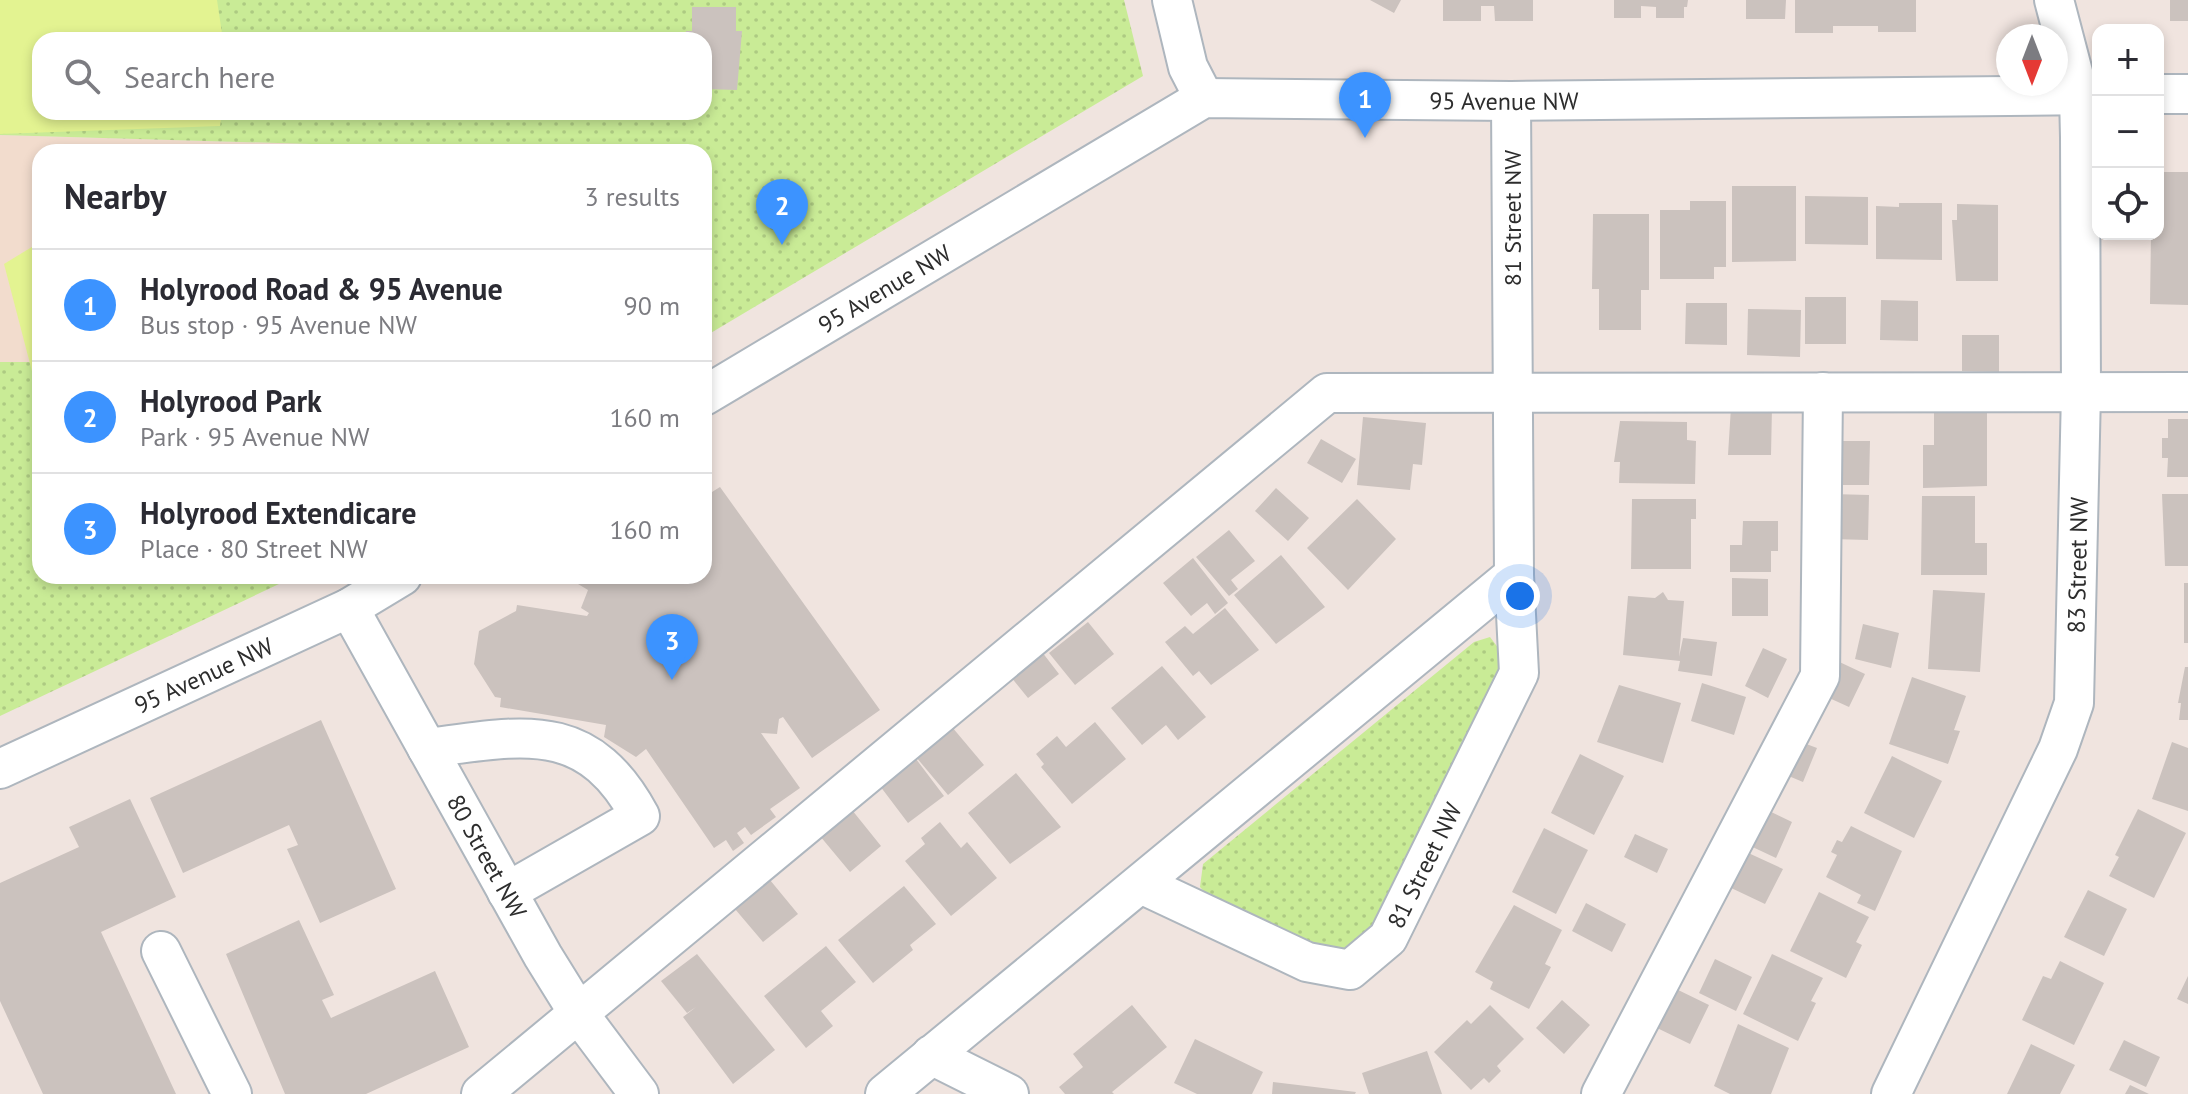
<!DOCTYPE html>
<meta charset="utf-8">
<style>
body{margin:0;font-family:"PT Sans",sans-serif;background:#f7f7f7;color:#2b2b33}
.controls{position:absolute;right:24px;top:24px;display:grid;overflow:hidden;border-radius:16px;box-shadow:0 4px 12px #0003}
.controls button{width:72px;height:72px;display:grid;place-items:center;padding:0;border:0;border-bottom:2px solid #e1e1e2;background:#fff;color:#2b2b33;font:40px sans-serif}
.compass{position:absolute;left:1996px;top:24px;width:72px;height:72px;border-radius:50%;background:#fff;box-shadow:0 4px 12px #0003;rotate:180deg}
.you{position:absolute;left:1520px;top:596px;width:28px;height:28px;margin:-20px;border:6px solid #fff;border-radius:50%;background:#1a73e8;box-shadow:0 0 0 12px #1a73e833}
.badge{display:grid;place-items:center;width:52px;height:52px;border-radius:50%;background:#3c93ff;color:#fff;font-size:26px;font-weight:700}
.pin{position:absolute;translate:-50% -66px;filter:drop-shadow(0 2px 4px #0008)}
.pin::after{content:'';position:absolute;top:42px;width:28px;height:24px;background:inherit;clip-path:polygon(0 0,100% 0,50% 100%)}
.list{margin:0;padding:0;list-style:none}
h2{display:flex;justify-content:space-between;align-items:center;height:104px;margin:0;padding:0 32px;font-size:34px}
h2 small{font-size:26px;font-weight:400;color:#7c7c81}
.list li{display:grid;grid-template-columns:52px 1fr auto;gap:24px;align-items:center;box-sizing:border-box;height:112px;padding:0 32px;border-top:2px solid #e1e1e2}
.list b{display:block;font-size:30px;white-space:nowrap}
.list p{margin:0;font-size:26px;white-space:nowrap;color:#7c7c81}
.list em{font-size:26px;font-style:normal;color:#7c7c81}
.icon{flex:none;width:44px;height:44px;fill:none;stroke:currentColor;stroke-width:2;stroke-linecap:round;stroke-linejoin:round}
.map{position:relative;flex:none;width:2188px;height:1094px;overflow:hidden}
.search{position:absolute;background:#fff;box-shadow:0 4px 12px #0003;left:32px;top:32px;width:680px;height:88px;display:flex;align-items:center;gap:20px;box-sizing:border-box;padding:0 28px;border-radius:24px;color:#7c7c81;font-size:30px}
.panel{position:absolute;background:#fff;box-shadow:0 4px 12px #0003;left:32px;top:144px;width:680px;height:440px;border-radius:24px}
.map>svg:first-child{display:block}
.education{fill:#f2dccd}
.grass{fill:url(#grass-dots);fill-rule:evenodd}
.pitch{fill:#e3f391}
.building{fill:#cbc2be}
.lines{fill:none;stroke-linecap:round;stroke-linejoin:round}
.minor-casing{stroke:#aeb6be;stroke-width:42}
.minor{stroke:#fff;stroke-width:38}
.labels{text-anchor:middle;dominant-baseline:central;stroke-width:6;stroke-linejoin:round;paint-order:stroke}
.street-label{font-size:24px;fill:#2d2d2d;stroke:#fff}
</style>
<div class="map">
<svg width="2188" height="1094" viewBox="0 0 2188 1094">
<defs>
<pattern id="grass-dots" width="8" height="8" patternUnits="userSpaceOnUse" patternTransform="scale(2)"><rect width="8" height="8" fill="#c9eb96"/><path d="M2 2h.1M6 6h.1" fill="none" stroke="#adca82" stroke-width="1.8" stroke-linecap="round"/></pattern>
</defs>
<rect width="100%" height="100%" fill="#f0e4df"/>
<path class="education" d="M0,135L312,144L311,152H40V362H0Z"/>
<path class="grass" d="M0,0H1124L1143,76L704,337V152H311V144L0,135ZM40,40H704V112H40Z
M0,362H40V576H296L0,716Z
M1490,637L1505,657L1497,689L1373,928L1353,949L1325,955L1212,900L1200,887L1203,864L1474,642Z"/>
<path class="pitch" d="M0,0H217L223,40H40V112H222L220,126L0,134Z
M40,242V402L4,264Z"/>
<path class="building" d="M1370,0H1401L1394,13Z
M1443,0H1533V21H1495L1494,6H1481V21H1443Z
M1614,0H1688L1687,7H1684V18H1656V7L1641,6V18H1614Z
M1746,0H1786L1785,19H1746Z
M1795,0H1916V32H1878V26H1833V33H1795Z
M2170,0H2188V21H2170Z
M692,7H736V31H742L737,90L704,89V40H686V31H692Z
M2158,172H2188V305L2150,304L2151,234H2158Z
M1732,186H1796V261L1732,262Z
M1805,196L1868,197V245L1805,244Z
M1690,201H1726V267H1714V279H1660V210H1690Z
M1899,203H1942V260L1876,259V206L1899,207Z
M1957,204L1998,205V281H1956L1952,220H1957Z
M1593,214H1649V290H1641V330H1599V289H1592Z
M1805,297H1846V344H1805Z
M1881,300L1918,301V341L1880,340Z
M1686,303H1727V345L1685,344Z
M1748,309L1801,310L1800,357L1747,355Z
M1962,335H1999V372L1962,371Z
M1731,407H1772L1771,455H1728Z
M1934,411H1987V486L1923,488V445H1934Z
M1363,417L1426,423L1422,465L1413,464L1410,490L1357,485Z
M2168,419H2188V477H2167L2168,458H2162V438H2168Z
M1620,421L1687,422V440L1696,441L1695,484L1619,483L1620,462H1614Z
M1321,439L1356,459L1342,483L1307,463Z
M1832,441H1870L1869,485H1832Z
M720,487L880,710L812,758L783,717L779,719L777,734L761,733L800,788L770,809L776,817L751,835L745,827L737,833L744,843L733,851L726,840L714,848L646,749L636,757L604,737L606,725L500,707L501,698L495,697L474,664L479,631L516,611L517,605L587,616L589,613L581,608L588,590L578,584L583,576H704V497Z
M1276,488L1309,518L1288,541L1255,511Z
M1832,494L1869,495L1868,540L1831,539Z
M2162,494H2188V566H2165Z
M1922,496H1975V543H1987V575H1921Z
M1357,499L1396,539L1348,590L1307,548Z
M1632,499H1696V519H1691V569H1631Z
M1743,521H1778V551H1771V572H1730V545H1742Z
M1229,530L1255,561L1231,580L1238,589L1229,596L1196,557Z
M1281,555L1325,607L1276,644L1234,595Z
M1193,558L1228,603L1215,614L1207,603L1191,616L1163,583Z
M1732,578L1768,579V616H1732Z
M2184,583H2188V643H2184Z
M1933,590L1985,593L1980,672L1928,669Z
M1663,592L1668,600L1684,601L1679,657L1683,638L1717,642L1712,676L1678,671L1680,661L1623,655L1628,596L1655,598Z
M1225,608L1259,650L1211,685L1199,671L1193,676L1165,642L1185,626L1193,634Z
M1088,622L1114,654L1075,685L1049,653Z
M1863,624L1899,633L1891,668L1855,659Z
M1763,648L1787,659L1768,698L1745,686Z
M1042,652L1059,674L1028,698L1011,677Z
M1831,658L1865,674L1849,707L1816,692Z
M1162,666L1206,717L1178,740L1166,725L1142,745L1111,708Z
M2185,667H2188V720H2179L2181,703H2178Z
M1912,677L1966,696L1954,730L1960,731L1948,764L1889,744Z
M1702,683L1746,697L1734,735L1691,721Z
M1619,685L1681,703L1663,763L1597,742Z
M321,720L396,889L320,923L287,849L298,845L289,825L183,873L150,798Z
M1095,722L1126,759L1072,804L1041,767L1044,764L1036,754L1057,736L1066,747Z
M952,727L984,765L948,795L916,757Z
M1793,739L1817,748L1803,782L1779,772Z
M2172,742L2188,748V811L2152,799Z
M1580,754L1624,776L1594,835L1551,813Z
M1892,756L1942,781L1914,838L1864,813Z
M916,759L944,796L908,823L880,786Z
M1016,773L1061,827L1010,864L968,813Z
M130,799L176,897L101,932L176,1094H43L0,1001V883L79,847L69,827Z
M1761,807L1792,822L1776,858L1744,843Z
M2138,809L2186,833L2154,898L2109,876L2119,857L2115,855Z
M852,810L881,846L850,872L820,836Z
M940,822L961,848L967,842L997,878L951,916L905,861L925,844L921,838Z
M1851,826L1902,851L1875,911L1857,903L1861,895L1826,877L1837,855L1831,852L1837,840L1842,842Z
M1544,828L1588,850L1556,914L1512,892Z
M1635,834L1668,849L1657,873L1624,857Z
M1744,851L1783,869L1765,904L1727,886Z
M770,880L798,914L763,942L735,909Z
M904,886L936,924L910,945L913,950L873,983L838,940Z
M2088,890L2127,909L2104,956L2064,937Z
M1819,892L1869,917L1856,942L1862,945L1846,978L1790,951Z
M1586,903L1626,924L1612,952L1572,931Z
M1514,905L1562,930L1545,964L1551,967L1529,1009L1490,989L1493,982L1475,972Z
M299,920L334,995L322,1000L331,1018L435,971L469,1047L366,1094H285L226,954Z
M826,946L856,982L821,1011L833,1026L806,1048L764,996Z
M697,954L775,1050L733,1084L683,1017L696,1007L687,1013L661,981Z
M1772,954L1823,978L1811,1001L1816,1003L1798,1041L1743,1014Z
M1715,959L1752,977L1736,1011L1699,993Z
M2060,961L2104,983L2074,1045L2022,1020L2043,976L2051,979Z
M2188,976V1004L2177,999Z
M1672,987L1709,1005L1690,1044L1653,1026Z
M1562,1000L1590,1025L1564,1054L1536,1028Z
M1132,1005L1167,1047L1112,1092L1114,1094H1065L1059,1087L1083,1067L1073,1054Z
M1490,1005L1524,1039L1497,1066L1501,1071L1489,1083L1484,1078L1471,1090L1434,1052L1467,1020L1471,1024Z
M1738,1024L1789,1048L1771,1094H1730L1714,1086Z
M1195,1039L1263,1072L1252,1094H1197L1174,1083Z
M2124,1040L2160,1057L2146,1087L2109,1070Z
M2031,1044L2075,1065L2060,1094H2007Z
M1427,1051L1442,1094H1369L1362,1073Z
M1273,1082L1356,1092L1355,1094H1272Z
M2130,1085L2149,1094H2125Z"/>
<g class="lines">
<g class="minor-casing">
<g id="minor">
<path d="M1172,0L1188,67L1204,98"/>
<path d="M2158,94H2188"/>
<path id="s1" d="M704,396L1204,98L1511,101L2098,95"/>
<path id="s2" d="M349,608L543,956L579,1014L639,1094"/>
<path d="M427,748C522,736 587,718 640,816L507,892"/>
<path id="s3" d="M0,769L349,608L402,576"/>
<path id="s4" d="M1141,884L1307,962L1350,970L1388,938L1519,673L1514,575"/>
<path d="M161,951L232,1094"/>
<path d="M931,1055L1009,1094"/>
<path d="M481,1094L1327,393L2188,392"/>
<path d="M885,1094L1514,575L1511,101"/>
<path d="M1601,1094L1820,676L1823,392"/>
<path id="s5" d="M1891,1094L2058,749L2074,703L2081,392L2080,137L2079,95L2054,0"/>
</g>
</g>
<use href="#minor" class="minor"/>
</g>
<g class="labels">
<g class="street-label">
<text stroke="none"><textPath href="#s1" startOffset="882">95 Avenue NW</textPath></text>
<text transform="translate(1512 218) rotate(-90)">81 Street NW</text>
<text stroke="none"><textPath href="#s1" startOffset="210">95 Avenue NW</textPath></text>
<text stroke="none"><textPath href="#s5" startOffset="570">83 Street NW</textPath></text>
<text stroke="none"><textPath href="#s3" startOffset="224">95 Avenue NW</textPath></text>
<text stroke="none"><textPath href="#s2" startOffset="284">80 Street NW</textPath></text>
<text stroke="none"><textPath href="#s4" startOffset="358">81 Street NW</textPath></text>
</g>
</g>
</svg>
<div class="controls">
<button>+</button>
<button>−</button>
<button><svg class="icon" aria-label="locate" viewBox="0 0 24 24"><circle cx="12" cy="12" r="6"/><path d="M12 2v4M12 18v4M2 12h4M18 12h4"/></svg></button>
</div>
<svg class="compass" viewBox="-18 -18 36 36"><path d="M0-13l5 13h-10z" fill="#e53935"/><path d="M0 13l5-13h-10z" fill="#7c7c81"/></svg>
<div class="you"></div>
<div class="pin badge" style="left:1365px;top:138px">1</div>
<div class="pin badge" style="left:782px;top:245px">2</div>
<div class="pin badge" style="left:672px;top:680px">3</div>
<div class="search"><svg class="icon" aria-label="search" viewBox="0 0 24 24"><circle cx="10" cy="10" r="6"/><path d="M15 15l6 6"/></svg>Search here</div>
<section class="panel">
<h2>Nearby<small>3 results</small></h2>
<ul class="list">
<li><span class="badge">1</span><div><b>Holyrood Road &amp; 95 Avenue</b><p>Bus stop · 95 Avenue NW</p></div><em>90 m</em></li>
<li><span class="badge">2</span><div><b>Holyrood Park</b><p>Park · 95 Avenue NW</p></div><em>160 m</em></li>
<li><span class="badge">3</span><div><b>Holyrood Extendicare</b><p>Place · 80 Street NW</p></div><em>160 m</em></li>
</ul>
</section>
</div>
